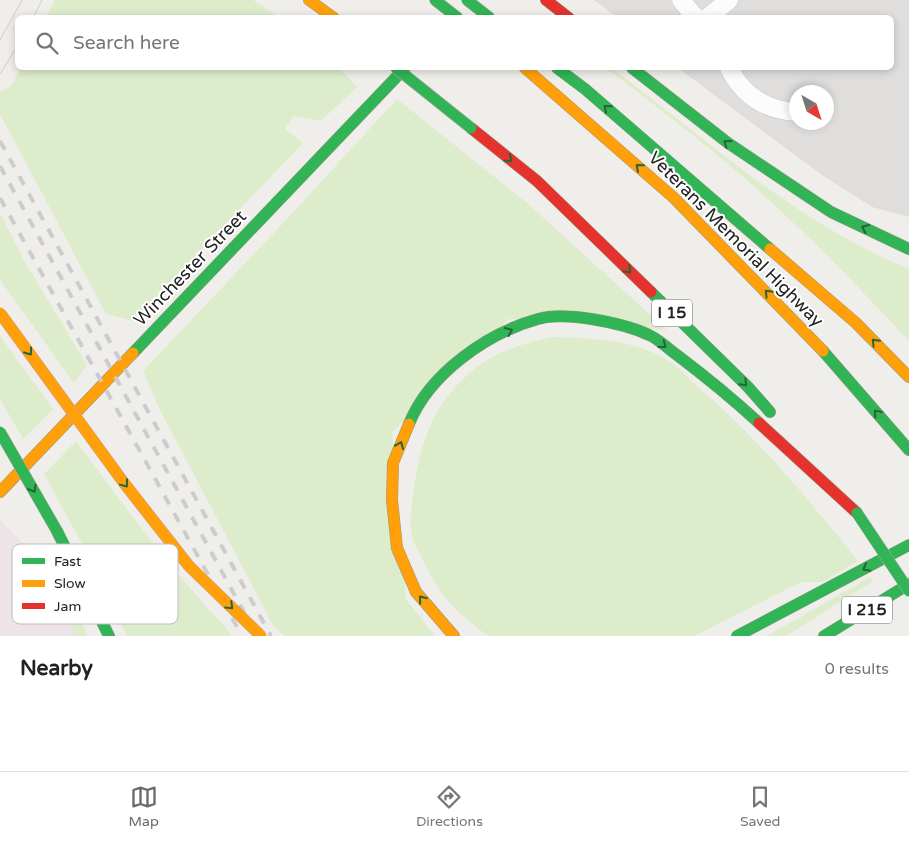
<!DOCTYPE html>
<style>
body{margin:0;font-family:"Varela Round",sans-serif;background:#f6f6f6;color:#222}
.compass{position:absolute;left:789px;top:85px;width:45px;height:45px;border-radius:50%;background:#fff;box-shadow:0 2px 8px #0003;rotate:141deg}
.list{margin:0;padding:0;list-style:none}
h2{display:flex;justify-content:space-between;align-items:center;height:65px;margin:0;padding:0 20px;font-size:21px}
h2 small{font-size:16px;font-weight:400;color:#767676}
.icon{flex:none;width:28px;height:28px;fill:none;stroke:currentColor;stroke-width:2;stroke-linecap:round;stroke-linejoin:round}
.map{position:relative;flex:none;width:909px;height:636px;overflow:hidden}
.search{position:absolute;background:#fff;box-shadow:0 2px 8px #0003;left:15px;right:15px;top:15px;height:55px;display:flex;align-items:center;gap:12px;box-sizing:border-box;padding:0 18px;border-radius:8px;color:#767676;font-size:19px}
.sheet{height:135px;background:#fff}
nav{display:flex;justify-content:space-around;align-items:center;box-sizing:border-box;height:70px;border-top:1px solid #e0e0e0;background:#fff;font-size:14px;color:#767676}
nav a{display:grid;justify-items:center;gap:2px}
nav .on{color:#6a6968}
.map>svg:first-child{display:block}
.residential{fill:#dfdedc;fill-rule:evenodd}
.industrial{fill:#ede4e9}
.grass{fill:#ddeccb}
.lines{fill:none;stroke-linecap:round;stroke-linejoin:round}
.street-casing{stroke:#c9c8c7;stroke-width:19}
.fast-casing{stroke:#999a82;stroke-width:12}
.slow-casing{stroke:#999a82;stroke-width:12}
.jam-casing{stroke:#999a82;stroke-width:12}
.street{stroke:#fdfcfc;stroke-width:18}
.fast{stroke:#30b455;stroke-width:11}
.slow{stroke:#ff9f0a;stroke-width:11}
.jam{stroke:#e5322d;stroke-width:11}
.tram{stroke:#ccc;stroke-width:1}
.rail{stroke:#ccc;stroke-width:4;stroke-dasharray:10 10;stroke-linecap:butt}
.fast-bridge-casing{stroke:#c5a2ac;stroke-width:12;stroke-linecap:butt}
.slow-bridge-casing{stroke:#c5a2ac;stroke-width:12;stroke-linecap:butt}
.fast-bridge{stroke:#30b455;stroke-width:11}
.slow-bridge{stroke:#ff9f0a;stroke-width:11}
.oneway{stroke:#286439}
.labels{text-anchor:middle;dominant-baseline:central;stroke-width:4;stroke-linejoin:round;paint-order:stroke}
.shield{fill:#fff;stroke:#646464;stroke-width:1}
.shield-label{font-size:16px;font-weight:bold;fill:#222}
.street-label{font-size:18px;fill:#222;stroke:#fff}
.key{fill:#fff;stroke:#bdbdbd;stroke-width:1}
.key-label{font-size:14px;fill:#222}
</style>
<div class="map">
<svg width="909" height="636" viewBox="0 0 909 636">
<rect width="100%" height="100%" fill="#f0eeeb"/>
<path class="residential" d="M594,0H909V217L872,207L822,175L678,68H892V18L617,17ZM796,92H826V122H796Z"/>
<path class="industrial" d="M0,519L35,555L73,629V636H0Z"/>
<path class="grass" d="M55,0H253L279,17H45Z
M20,68H339L357,87L321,121L294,116L285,129L303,143L133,321L106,314L0,114V92L12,85Z
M606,68H612C707,140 797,223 909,269V341C856,284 801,227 742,176C698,138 652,103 606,68Z
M397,99L527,203L667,330L509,319L392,432L406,599L435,636H284L274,627L159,408L143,371L287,219Z
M0,213L25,262L87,365L74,383L0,280Z
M0,336L53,409L23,439L0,399Z
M552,337C588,338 625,339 659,355C673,361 686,376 697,386C758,438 808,499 858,561L823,582H801L694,636H489C456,614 437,593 421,556C418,550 413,543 412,536C409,523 412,506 413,494C420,443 432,405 472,371C494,352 524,343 552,337Z
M76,441C124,506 171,570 227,629L231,636H127L97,571L44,474Z
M25,544L47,546L88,636H73V629L35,555Z
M870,577L873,581L786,636H767Z"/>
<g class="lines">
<g class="street-casing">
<path id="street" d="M681,0L696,18
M707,18L729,0
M729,68C743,96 765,110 796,112"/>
</g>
<g class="fast-casing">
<path id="fast" d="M557,68L585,89L770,249
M632,68L728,143L831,212L909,249
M651,292L748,387L770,412
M823,351L909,450
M133,353L405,68
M409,424C429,374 487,333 538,319C565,311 624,323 649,335C659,339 668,349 677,355C706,377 733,399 759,423
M57,531L109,636
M737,636L909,545
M824,636L909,584"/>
</g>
<g class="slow-casing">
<path id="slow" d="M309,0L334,18
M525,68L674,198L823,351
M770,249L856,323L909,377
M409,424L393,463L392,500L397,548L416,592L454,636
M0,492L133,353"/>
</g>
<g class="jam-casing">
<path id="jam" d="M546,0L569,18
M471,128L537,181L651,292
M759,423L857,513"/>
</g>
<use href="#street" class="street"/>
<use href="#fast" class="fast"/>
<use href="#slow" class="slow"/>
<use href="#jam" class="jam"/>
<path class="tram" d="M33,18L42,0
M0,40L22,0
M0,74L18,45"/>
<path class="rail" d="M0,141L271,636
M0,166L257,636
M0,198L242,636"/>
<g class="fast-bridge-casing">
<path id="fast-bridge" d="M435,0L458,18
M467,0L490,18
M396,68L471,128
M0,432L57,531
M857,513L909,591"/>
</g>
<g class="slow-bridge-casing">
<path id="slow-bridge" d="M0,313L124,483L189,566L261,636"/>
</g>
<use href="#fast-bridge" class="fast-bridge"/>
<use href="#slow-bridge" class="slow-bridge"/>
</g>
<defs><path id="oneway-chevron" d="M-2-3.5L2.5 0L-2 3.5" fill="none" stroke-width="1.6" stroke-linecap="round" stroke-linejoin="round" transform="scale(1.25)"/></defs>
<g class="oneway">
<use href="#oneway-chevron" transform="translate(607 108) rotate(-139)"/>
<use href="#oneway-chevron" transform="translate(727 143) rotate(-144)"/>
<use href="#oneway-chevron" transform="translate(509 159) rotate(39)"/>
<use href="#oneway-chevron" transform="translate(639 167) rotate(-139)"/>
<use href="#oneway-chevron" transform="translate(865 228) rotate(-155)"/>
<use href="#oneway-chevron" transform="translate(628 270) rotate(44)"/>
<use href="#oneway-chevron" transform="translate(768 293) rotate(-134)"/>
<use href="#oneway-chevron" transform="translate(509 331) rotate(-24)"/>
<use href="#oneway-chevron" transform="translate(875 342) rotate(-134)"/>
<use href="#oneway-chevron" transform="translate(663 345) rotate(37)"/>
<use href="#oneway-chevron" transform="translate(29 352) rotate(54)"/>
<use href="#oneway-chevron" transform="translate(744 383) rotate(45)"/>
<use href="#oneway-chevron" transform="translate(877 413) rotate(-131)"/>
<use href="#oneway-chevron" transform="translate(400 445) rotate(-68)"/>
<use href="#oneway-chevron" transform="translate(125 484) rotate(53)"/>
<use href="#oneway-chevron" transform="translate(33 489) rotate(60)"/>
<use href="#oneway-chevron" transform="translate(866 568) rotate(152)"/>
<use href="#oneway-chevron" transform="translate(422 599) rotate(-129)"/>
<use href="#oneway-chevron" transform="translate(230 606) rotate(44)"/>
</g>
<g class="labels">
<g class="shield">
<rect x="652" y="299.5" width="40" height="27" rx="4"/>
<rect x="842" y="596.5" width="50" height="27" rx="4"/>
</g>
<g class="shield-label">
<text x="672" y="313">I 15</text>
<text x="867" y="610">I 215</text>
</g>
<g class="street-label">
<text transform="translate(736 239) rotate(45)">Veterans Memorial Highway</text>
<text transform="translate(190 268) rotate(-46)">Winchester Street</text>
</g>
</g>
<rect x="12" y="544" width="166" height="80" rx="8" class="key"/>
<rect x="22" y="558" width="23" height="6" fill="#30b455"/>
<rect x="22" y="580" width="23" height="7" fill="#ff9f0a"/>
<rect x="22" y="603" width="23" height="6" fill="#e5322d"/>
<g class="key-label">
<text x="54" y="566">Fast</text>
<text x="54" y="588">Slow</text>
<text x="54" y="611">Jam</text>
</g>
</svg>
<svg class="compass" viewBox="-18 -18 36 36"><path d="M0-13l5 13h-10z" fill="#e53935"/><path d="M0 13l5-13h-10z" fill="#767676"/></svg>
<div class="search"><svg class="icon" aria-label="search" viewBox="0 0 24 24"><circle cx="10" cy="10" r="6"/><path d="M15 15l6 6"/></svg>Search here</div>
</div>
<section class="sheet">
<h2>Nearby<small>0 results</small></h2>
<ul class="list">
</ul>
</section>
<nav>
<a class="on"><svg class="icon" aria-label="map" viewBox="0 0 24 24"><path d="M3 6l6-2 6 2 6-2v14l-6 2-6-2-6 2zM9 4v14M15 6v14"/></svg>Map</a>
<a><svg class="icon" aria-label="directions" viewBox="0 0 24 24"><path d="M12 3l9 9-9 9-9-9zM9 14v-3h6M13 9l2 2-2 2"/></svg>Directions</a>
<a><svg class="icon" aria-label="saved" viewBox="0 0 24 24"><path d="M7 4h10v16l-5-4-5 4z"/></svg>Saved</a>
</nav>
